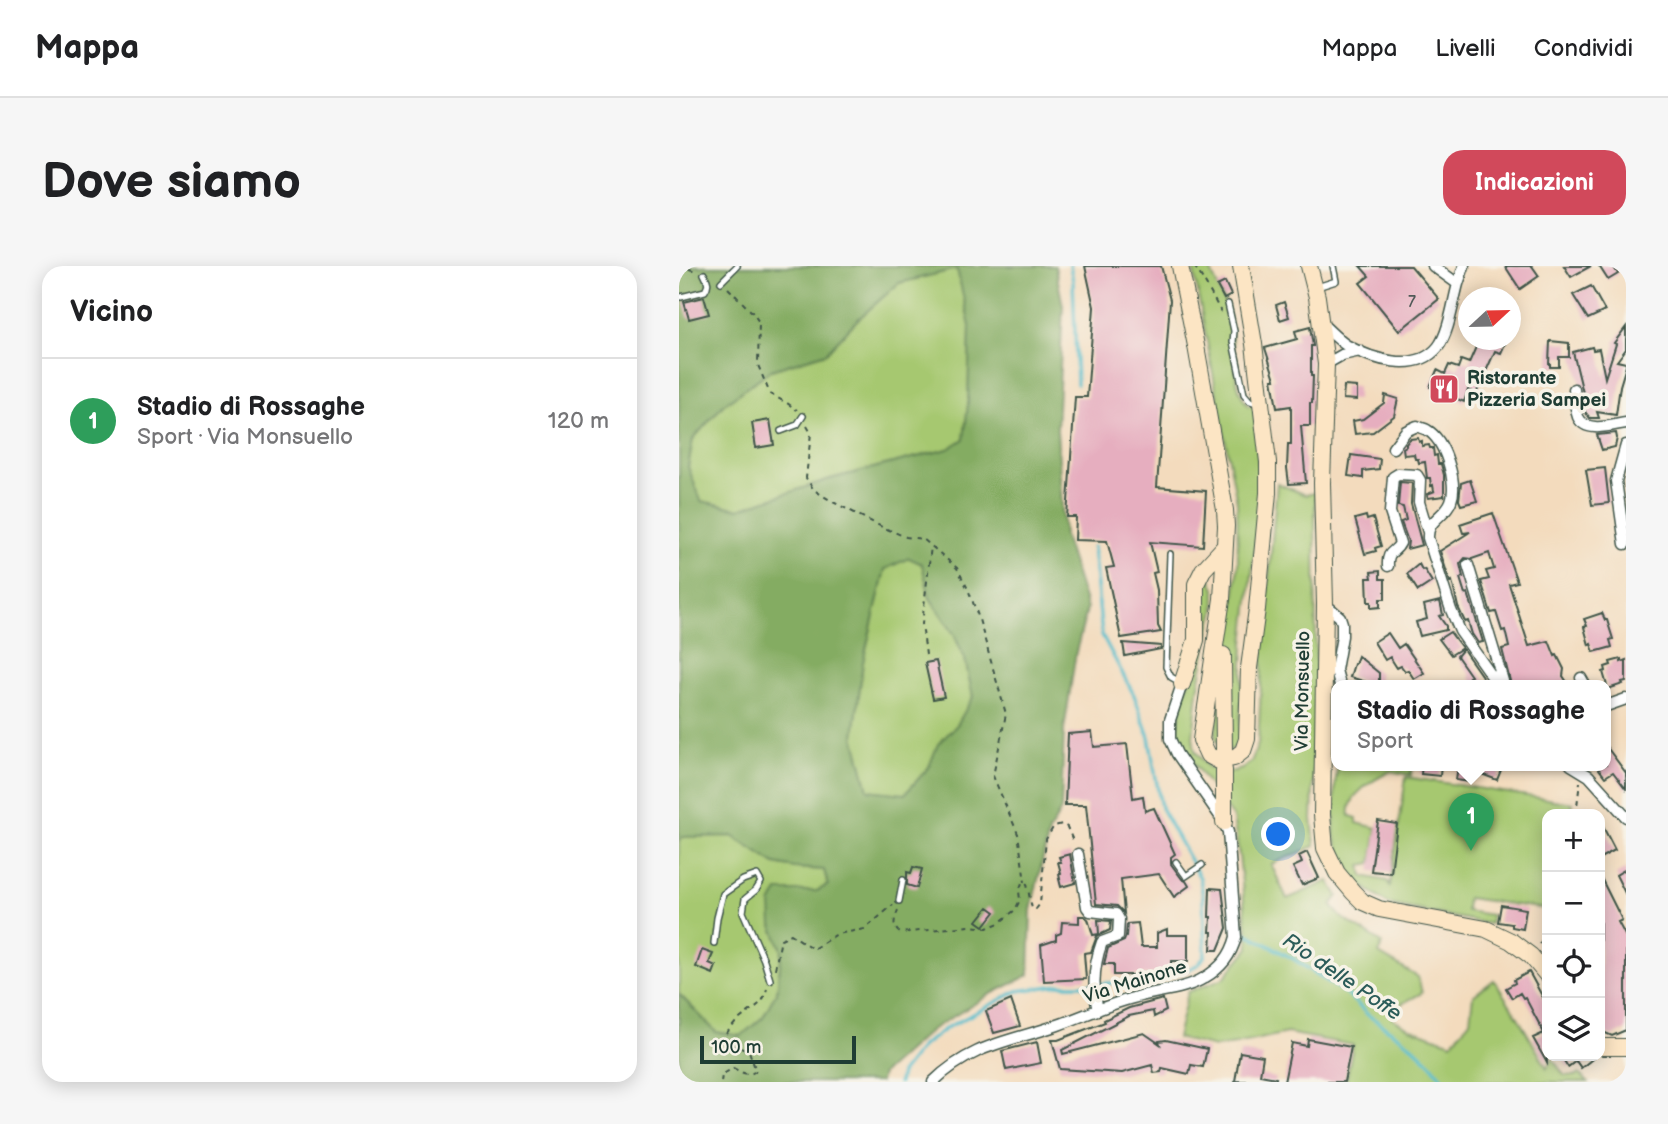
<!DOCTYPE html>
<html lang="it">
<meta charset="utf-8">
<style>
body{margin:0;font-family:"Balsamiq Sans",sans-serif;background:#f6f6f6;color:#202124}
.controls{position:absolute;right:21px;bottom:21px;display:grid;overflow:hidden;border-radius:14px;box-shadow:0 4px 18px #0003}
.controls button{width:63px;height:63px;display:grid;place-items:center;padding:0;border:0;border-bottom:2px solid #e0e0e0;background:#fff;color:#202124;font:35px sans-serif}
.compass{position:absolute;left:779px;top:21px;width:63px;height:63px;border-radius:50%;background:#fff;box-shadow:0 4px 18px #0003;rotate:68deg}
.scale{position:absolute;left:21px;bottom:18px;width:156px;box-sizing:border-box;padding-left:7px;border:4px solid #1f3d34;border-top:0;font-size:19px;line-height:24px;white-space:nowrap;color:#1f3d34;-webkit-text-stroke:5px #f7f3e8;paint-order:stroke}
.you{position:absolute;left:600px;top:569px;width:24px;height:24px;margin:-18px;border:5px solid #fff;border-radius:50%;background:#1a73e8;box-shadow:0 0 0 10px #1a73e833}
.badge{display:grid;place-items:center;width:46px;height:46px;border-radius:50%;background:#d1495b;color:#fff;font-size:23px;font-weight:700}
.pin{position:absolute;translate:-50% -58px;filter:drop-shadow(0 2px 4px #0008)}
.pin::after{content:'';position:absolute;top:37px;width:24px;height:21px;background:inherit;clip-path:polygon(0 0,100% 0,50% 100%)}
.popup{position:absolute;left:652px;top:414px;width:280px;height:91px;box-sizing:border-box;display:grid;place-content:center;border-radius:14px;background:#fff;filter:drop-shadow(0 2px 5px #0005);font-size:23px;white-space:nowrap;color:#757577}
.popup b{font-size:26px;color:#202124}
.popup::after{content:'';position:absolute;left:50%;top:100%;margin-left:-14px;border:14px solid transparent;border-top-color:#fff}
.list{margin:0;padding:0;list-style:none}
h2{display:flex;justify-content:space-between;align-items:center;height:91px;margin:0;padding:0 28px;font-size:30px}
h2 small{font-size:23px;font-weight:400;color:#757577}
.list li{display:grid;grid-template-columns:46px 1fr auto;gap:21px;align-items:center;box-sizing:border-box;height:126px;padding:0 28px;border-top:2px solid #e0e0e0}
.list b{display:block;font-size:26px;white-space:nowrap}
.list p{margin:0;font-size:23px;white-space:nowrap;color:#757577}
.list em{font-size:23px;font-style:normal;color:#757577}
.icon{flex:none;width:38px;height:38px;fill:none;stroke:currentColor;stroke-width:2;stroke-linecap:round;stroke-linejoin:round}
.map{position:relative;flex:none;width:947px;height:816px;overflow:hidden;border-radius:21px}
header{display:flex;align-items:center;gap:42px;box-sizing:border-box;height:98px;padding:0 35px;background:#fff;border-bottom:2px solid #e0e0e0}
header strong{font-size:33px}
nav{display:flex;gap:38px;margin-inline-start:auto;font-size:24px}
.intro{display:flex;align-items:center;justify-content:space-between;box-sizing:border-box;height:168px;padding:0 42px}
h1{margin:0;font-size:49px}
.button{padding:18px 32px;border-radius:21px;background:#d1495b;color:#fff;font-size:24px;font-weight:700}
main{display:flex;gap:42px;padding:0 42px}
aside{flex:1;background:#fff;border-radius:21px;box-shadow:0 4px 18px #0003}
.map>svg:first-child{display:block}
.green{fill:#a6c870;stroke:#628252;stroke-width:2}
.forest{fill:#84ac62;stroke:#52744b;stroke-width:2;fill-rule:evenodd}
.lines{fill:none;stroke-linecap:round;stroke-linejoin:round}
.stream{stroke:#4ebac9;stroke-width:3.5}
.building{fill:#e6aebf}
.service-casing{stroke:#3f5549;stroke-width:8}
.minor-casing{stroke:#3f5549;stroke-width:13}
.secondary-casing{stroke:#3f5549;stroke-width:18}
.path{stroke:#3f5549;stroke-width:2;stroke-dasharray:5 5;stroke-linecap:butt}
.service{stroke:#fff;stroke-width:5}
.minor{stroke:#fff;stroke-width:10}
.secondary{stroke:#fce5c4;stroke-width:16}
.labels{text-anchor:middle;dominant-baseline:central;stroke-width:7;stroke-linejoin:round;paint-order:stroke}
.number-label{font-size:16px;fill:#515957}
.poi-label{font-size:19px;font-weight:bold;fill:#1f3d34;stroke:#f7f3e8;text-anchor:start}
.street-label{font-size:19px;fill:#1f3d34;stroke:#f7f3e8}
.water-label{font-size:21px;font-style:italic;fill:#2b5c59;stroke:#f7f3e8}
</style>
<header>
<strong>Mappa</strong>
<nav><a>Mappa</a><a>Livelli</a><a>Condividi</a></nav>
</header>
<div class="intro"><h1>Dove siamo</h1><a class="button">Indicazioni</a></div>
<main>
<aside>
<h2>Vicino<small></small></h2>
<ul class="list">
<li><span class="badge" style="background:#2e9e5b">1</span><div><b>Stadio di Rossaghe</b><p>Sport · Via Monsuello</p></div><em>120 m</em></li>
</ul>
</aside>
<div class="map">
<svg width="947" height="816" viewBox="0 0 947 816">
<rect width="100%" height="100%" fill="#f7f3e8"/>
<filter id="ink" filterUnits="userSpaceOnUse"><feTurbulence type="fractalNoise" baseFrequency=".0143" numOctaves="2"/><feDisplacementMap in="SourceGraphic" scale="14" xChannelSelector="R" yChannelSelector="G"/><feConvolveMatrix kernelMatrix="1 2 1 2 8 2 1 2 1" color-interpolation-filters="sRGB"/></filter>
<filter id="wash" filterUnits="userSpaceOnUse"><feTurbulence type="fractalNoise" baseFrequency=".00686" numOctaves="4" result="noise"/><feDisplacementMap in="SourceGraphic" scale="28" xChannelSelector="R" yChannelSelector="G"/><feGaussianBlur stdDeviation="1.57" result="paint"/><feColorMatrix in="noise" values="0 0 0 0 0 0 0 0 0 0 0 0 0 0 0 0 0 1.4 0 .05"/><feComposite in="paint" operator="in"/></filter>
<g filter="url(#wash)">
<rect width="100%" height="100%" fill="#f3dbbd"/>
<path class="green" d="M516,0H530C536,17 546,32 550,50C555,73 553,104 561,126C563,131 566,136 569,140H575L578,174L581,238L565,377L560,479L552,484L541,481L536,470L541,436L554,432V383L550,378L559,298L558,236L515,6Z
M278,3L291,60L289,138L285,173L269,183L151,213L60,243L22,235L9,201L14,173L45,138L92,104L147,87L177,55L220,17Z
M598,217L626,229L636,227L637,427L633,553L636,580L592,598L608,633L650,615L659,630L652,639L662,651L703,677L700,688L739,711L743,727L722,738L713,752L730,762L773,777L791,754L794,730L815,714L840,753L868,802L873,792L885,809L895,810L900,808L909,816H667L674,779L608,767L557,778L536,781L498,772L509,726L545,712L570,682L560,589L554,552L506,485L498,465L504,433L515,401L521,325L526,313L532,314L536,323V344L528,374L519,425L514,471L516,485L530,502L547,507L563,503L572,496L579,478L584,382Z
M230,291L243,298L251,332L275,368L286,393L294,431L278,459L259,478L250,501L225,529L189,524L175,470L184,396L206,303Z
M659,499H733L732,509L712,505C696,513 667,528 671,550L678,552V557L698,562L693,597L682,599L684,610L708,615L711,620L727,511L894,537L892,548H868V643L788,632L787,645L813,649L811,658L709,638L681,618L666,599L655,569L656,518Z
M53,570L96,598L116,602L145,604L149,619L138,625H99L93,659L103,684L98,725L84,751L62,770L37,766L0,728V575L4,571Z"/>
<path class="forest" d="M0,0H376L384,40L378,164L385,270L408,343L397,386L385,464L382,544L370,566L352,644L350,709L312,728L252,764L203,808L201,816H0V728L37,766L62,770L84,751L98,725L103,684L93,659L92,638L99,625H138L149,619L145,604L116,602L96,598L53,570L4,571L0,575ZM278,3L291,60L289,138L285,173L269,183L151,213L60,243L22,235L9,201L14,173L45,138L92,104L147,87L177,55L220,17ZM230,292L243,298L251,332L275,368L286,393L294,431L278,459L259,478L250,501L226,528L189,524L175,470L184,396L206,303Z"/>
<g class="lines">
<path class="stream" d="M391,0L394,15L398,118
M567,667L613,692L668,728L689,749L733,780L752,798L766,816
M220,816L222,807L243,780L269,761L338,725L380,719H402L447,716L484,710L506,705L520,698L526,689L524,631L521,612L482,542L470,471L455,429L423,369L414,281"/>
</g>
<g id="blocks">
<path class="building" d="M406,0H482L491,34L478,221L527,225L524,280L471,276L478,306L474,307L478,324L479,360L482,366L442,372L427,302L435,301L428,275L396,274L397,251H388L396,131H408L415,41Z
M681,0H732L760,33L720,65L681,17L690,10Z
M826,0H853L860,10L841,23Z
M885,0H912L892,11Z
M920,0H934L939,8L929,14Z
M546,16L552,29L545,33L538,20Z
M912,20L926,45L909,53L894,29Z
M25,31L30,48L10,53L5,36Z
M605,36L610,51L601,54L597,39Z
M631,61L634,80H632V110H634L633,137H631V160H622L627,217L610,218L608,202L609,178H612V140L598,142L593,113H596L586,82L618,73L616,65Z
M947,61V83L938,95L947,97V100L941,120L937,149L918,146L920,152H911L906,146L904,131H905L894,86L913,81L914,84L920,83L926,112L937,78L935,77Z
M800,74H821L820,76L826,78L822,87L816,85L797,128L789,124L785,136L751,121L758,104L766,108L770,99L779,102L782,94L790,97Z
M871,75L890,77V91H880V101H871V98H870Z
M665,120L678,121V134L664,133Z
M706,129L719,133L715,150L694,166L676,168L674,155L684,153L705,137Z
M91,154L95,179L77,182L73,157Z
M937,167L938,172L936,181L923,184L918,169Z
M739,172L740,176L743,175V180L750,179L751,182H754L755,190L758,189L759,198H762L765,209V230L749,232L748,228L756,225H755L754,219L752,220L751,212H748L746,196L740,197L739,193H736L735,188L725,189L724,182L727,180V178L731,173Z
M672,189L701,193L700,203L684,205V212L669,210Z
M926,202L930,237L913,239L907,204Z
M791,214L798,235L782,239L780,234L782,217Z
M721,216L733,217L732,238L743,279L728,283L729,275L722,256L727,254L724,241L719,240Z
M814,247L838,316L830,318L850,380L870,375L876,390L878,389L885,403L884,410L890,419H832L823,383L830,381L826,364L823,365L817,346L812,347L802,315L810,313L807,305L815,303L810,287L793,293L786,292L781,298L784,311L781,312L786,328L789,327L804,376L799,377L793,368L789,355L786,356L779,341L773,315L771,316L761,285L791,266L784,267L781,258Z
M687,250L688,254L694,252L702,280L696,282L697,285L686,288L676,253Z
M740,298L743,304L745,303L753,316L739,325L728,308Z
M701,305V313H706V333H701V341L692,342V336H689L688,312H693L692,306Z
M761,335L764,349L760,350L767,360V364L741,370L737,356L748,353L745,339Z
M923,347L926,354H928L934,373L931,374L933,381L915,386L912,378L910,379L905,361L908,360L905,353Z
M771,366L783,382L772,389L760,373Z
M709,367L719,382L725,378L745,407L735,413L729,404L726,405L722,400L718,402L711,391L706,394L695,376Z
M444,377L482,380V383L446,390Z
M784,383L788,389L809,419H796L790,411L792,410L778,390Z
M679,390L700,407V419H687V416L671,411L675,398H676Z
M942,393V396L947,394V415L943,416L944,418L929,423L924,406L927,405L926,401L932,399L931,396Z
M257,395L265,431L254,433L246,397Z
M413,466L415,481L448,478L454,532L464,530L466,545L475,542L496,588L492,591V598L503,613L507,615L510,620L495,631L480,608L442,613L445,647L438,640L417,638L407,539H386L389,468Z
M927,480L947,507V523L934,506L926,511L917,499H927Z
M743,499H762L761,510L742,508Z
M779,499H824L818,514L792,504L791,516L777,514Z
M699,555L718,558L712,607L692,605Z
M921,555L936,584L921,592Z
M628,586L640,612L623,619L614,601L623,597L620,590Z
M391,588L396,617L382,621L380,613H381L380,608L382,607L379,596H382L380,591Z
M234,601L243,603L238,622L228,619V606L232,607Z
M947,603V629L937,609Z
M921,610L943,654L939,656L947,671V764L933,770L924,766L921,761Z
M531,622L543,623L548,662L539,684H532L533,666H531L532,651H530Z
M822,639L847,643L844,663L833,661V658L819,656Z
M309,641L316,646L305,660L298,655Z
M400,650H405L409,653L414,669L420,668L419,654L432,655L431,664L418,670L412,686L405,687L407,713L365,715L362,679L377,674V669L382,667L383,656L400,657Z
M459,657L462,681H478V667L488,663V669H509V695H492V706L462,709H435V698H425L429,682L445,675L447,670L448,658Z
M23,684L34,688L30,697L37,700L34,708L17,701Z
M850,706L868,739V797L854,772L865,767L846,731L844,732L841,727L833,732L827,722L836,717L835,714Z
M484,733L487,745L475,751L474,745L450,750L383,784L384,788L465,767L481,778L480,775L487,774L528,783L524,801L512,799L510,808L483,802L482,806L475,807L473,799L443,807L381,803L373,774H379L426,756L425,754L450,742Z
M332,734L341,760L315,767L307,745Z
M629,773L672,781L665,816H605L613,777L628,780Z
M358,776L362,797L327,804L323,785Z
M561,786L584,790L581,809L597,812L596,816L556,815Z
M882,790H917L902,802L897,795L889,801Z"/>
</g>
</g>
<g filter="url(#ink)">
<use href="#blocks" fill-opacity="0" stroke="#3f5549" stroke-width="2"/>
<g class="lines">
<g class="service-casing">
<path id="service" d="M42,16L58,0
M638,21L657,15L654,0
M2,31L26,25C31,18 28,14 25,8
M549,38L555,65L554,76L565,128L571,135L580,138
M102,165L118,159L124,150
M491,288L487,401L492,411L501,416
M497,596L507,610L523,599
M220,635L224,614
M35,677L38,652L44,628L64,614L78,609L82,616L77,624L66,633L64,646L85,694L91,714"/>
</g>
<g class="minor-casing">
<path id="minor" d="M779,18L785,0
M642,57C650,64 658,73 667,79C692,93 737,108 759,81C770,67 774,36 779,18L754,0
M647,98L663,89L681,85
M895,123C896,132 896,143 899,151C907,168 933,159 947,157
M714,182L727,165L738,160C741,162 745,162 748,164C766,174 779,217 772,235C766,251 748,253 749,272L772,344L781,365L819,419
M946,278L937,215L947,179
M789,299L824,415V419
M709,300C708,283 716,288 721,277L711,246L714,211L719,208L738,209L741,214L740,236L749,266
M646,338L661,351L663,357V370L657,404L661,419
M902,412L906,419
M927,440L947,433
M892,499L910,510L947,551
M399,588L408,641L411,645L437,648L440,653L439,670L423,676C415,698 413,721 419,744
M254,816C293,778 330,776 379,759C404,750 428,739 454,732C476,725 506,724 525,712C542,702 552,690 557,671L549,566L545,556L498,488L491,473V454L503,418"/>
</g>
<g class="secondary-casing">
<path id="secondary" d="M501,0L517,80L546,244L547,260L543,333L522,474L529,489L540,495L555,492L564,485L568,473L570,402L578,343L589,227V196L575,78L562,0
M630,0L638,31L647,98L643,217L646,338L643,549L646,582L658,607L674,626L684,636L700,643L807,663L832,675L852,690L868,709
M544,389L545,485
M503,418L517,374V318L524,304L546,280
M545,504V556
M921,779L923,781H947"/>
</g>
<path class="path" d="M0,0L17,5
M515,0C526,15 533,30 542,46
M49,22L73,46L80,56L79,99L91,128L108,137L118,144
M128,160L132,167L127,212L135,224L154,236L203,261L227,271L244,273L278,302L289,323L299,350L327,448L314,510L339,568L346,616
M247,389L243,358L252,280
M897,548L901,516
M219,644C216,653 212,660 221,667L291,660L308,662L320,657L336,644L341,634L340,625L343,617L346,616L348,618L353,643H357L361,638L367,573L375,560L383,558L388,561L395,577
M860,678L868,668
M96,703L102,673L112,668L134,683L158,668L186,663L214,639
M42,816L43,809L54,802C62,806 68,811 77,805L70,785L49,778L45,770L58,755L83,736L88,723"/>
<use href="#service" class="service"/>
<use href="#minor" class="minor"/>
<use href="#secondary" class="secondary"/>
</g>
</g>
<defs>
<g id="restaurant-square" transform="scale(1.575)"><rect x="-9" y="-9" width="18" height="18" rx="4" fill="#d1495b" stroke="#f7f3e8"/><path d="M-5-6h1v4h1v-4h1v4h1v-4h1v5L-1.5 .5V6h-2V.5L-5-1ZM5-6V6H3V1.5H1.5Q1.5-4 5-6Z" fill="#fff"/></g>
</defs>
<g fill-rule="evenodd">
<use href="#restaurant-square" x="765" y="123"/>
</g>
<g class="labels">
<g class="number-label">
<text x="733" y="36">7</text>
</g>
<g class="poi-label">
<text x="788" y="112">Ristorante<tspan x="788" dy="22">Pizzeria Sampei</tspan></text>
</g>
<g class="street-label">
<text transform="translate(624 425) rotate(-89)">Via Monsuello</text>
<text transform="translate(456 716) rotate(-17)">Via Mainone</text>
</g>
<g class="water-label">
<text transform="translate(663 711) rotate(34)">Rio delle Poffe</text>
</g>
</g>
</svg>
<div class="controls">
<button>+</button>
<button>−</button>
<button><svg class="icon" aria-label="locate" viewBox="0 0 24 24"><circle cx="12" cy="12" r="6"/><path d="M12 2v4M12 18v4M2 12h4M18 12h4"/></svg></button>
<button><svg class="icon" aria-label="layers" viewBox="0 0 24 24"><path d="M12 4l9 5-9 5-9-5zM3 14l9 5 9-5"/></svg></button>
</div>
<svg class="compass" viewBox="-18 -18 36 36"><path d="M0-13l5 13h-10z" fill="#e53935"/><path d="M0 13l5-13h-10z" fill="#757577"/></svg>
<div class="scale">100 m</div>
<div class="you"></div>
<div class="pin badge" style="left:792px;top:585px;background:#2e9e5b">1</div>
<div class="popup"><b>Stadio di Rossaghe</b>Sport</div>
</div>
</main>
